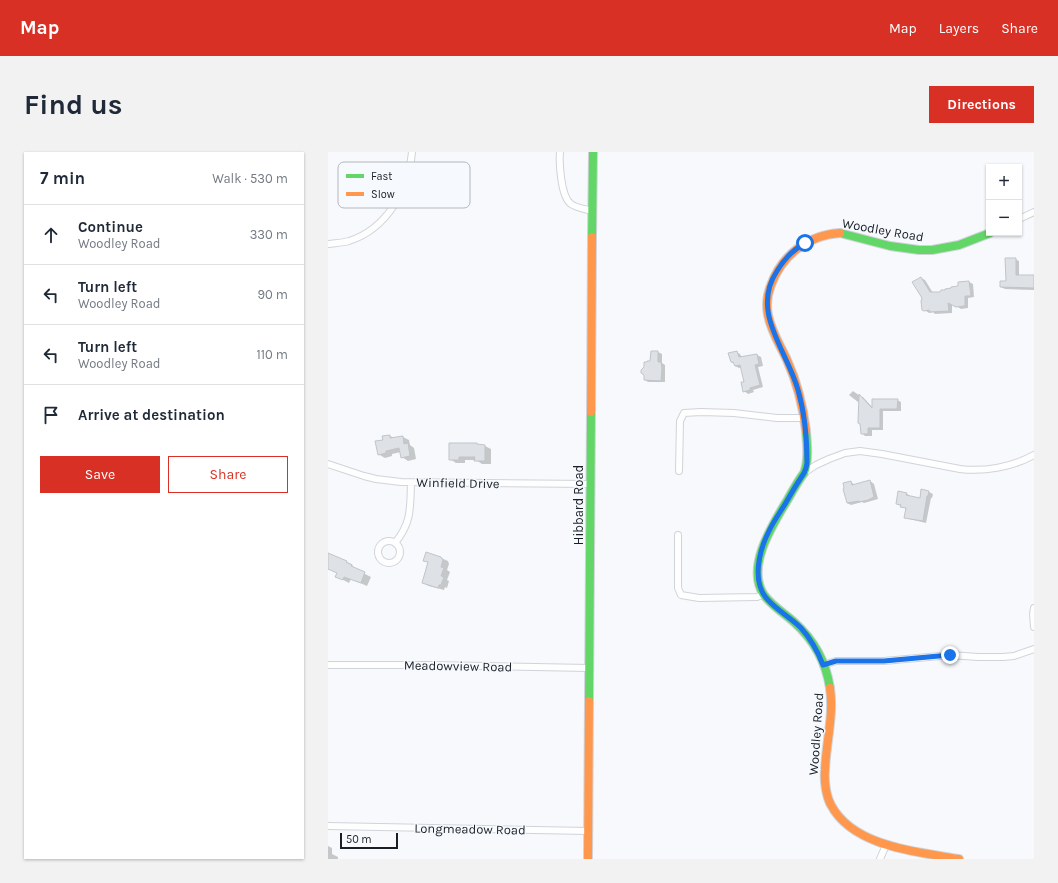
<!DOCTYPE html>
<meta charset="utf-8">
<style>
body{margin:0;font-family:Karla,sans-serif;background:#f2f2f3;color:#1f2937}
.controls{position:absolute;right:12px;top:12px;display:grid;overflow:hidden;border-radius:0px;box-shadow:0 1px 3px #0004}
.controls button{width:36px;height:36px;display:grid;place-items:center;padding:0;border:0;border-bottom:1px solid #e0e1e3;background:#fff;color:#1f2937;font:20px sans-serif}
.scale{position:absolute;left:12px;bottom:10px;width:58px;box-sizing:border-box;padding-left:4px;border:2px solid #1a1f26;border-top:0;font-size:11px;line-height:14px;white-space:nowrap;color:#1a1f26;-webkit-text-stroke:3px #f6f9fd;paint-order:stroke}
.stop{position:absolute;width:12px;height:12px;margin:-9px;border:3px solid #1a73e8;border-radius:50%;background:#fff}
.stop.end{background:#1a73e8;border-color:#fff;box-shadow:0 1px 4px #0008}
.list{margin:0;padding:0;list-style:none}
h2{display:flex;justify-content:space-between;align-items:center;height:52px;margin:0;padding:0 16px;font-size:17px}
h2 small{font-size:13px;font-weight:400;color:#747a83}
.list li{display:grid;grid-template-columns:26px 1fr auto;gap:12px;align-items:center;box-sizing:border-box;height:60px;padding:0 16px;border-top:1px solid #e0e1e3}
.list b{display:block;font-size:15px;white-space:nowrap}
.list p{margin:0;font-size:13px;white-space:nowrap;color:#747a83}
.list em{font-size:13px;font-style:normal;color:#747a83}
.actions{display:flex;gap:8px;padding:12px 16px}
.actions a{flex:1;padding:9px 0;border:1px solid #d93025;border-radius:0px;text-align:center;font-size:14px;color:#d93025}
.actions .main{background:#d93025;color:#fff}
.icon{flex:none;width:22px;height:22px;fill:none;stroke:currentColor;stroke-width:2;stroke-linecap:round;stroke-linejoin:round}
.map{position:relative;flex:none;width:706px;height:707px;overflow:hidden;border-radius:0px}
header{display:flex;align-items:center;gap:24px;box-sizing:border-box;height:56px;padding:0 20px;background:#d93025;color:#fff}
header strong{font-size:19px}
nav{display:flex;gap:22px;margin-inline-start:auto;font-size:14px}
.intro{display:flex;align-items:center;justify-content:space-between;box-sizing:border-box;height:96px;padding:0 24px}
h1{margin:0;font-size:28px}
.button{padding:10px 18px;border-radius:0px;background:#d93025;color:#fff;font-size:14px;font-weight:700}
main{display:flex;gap:24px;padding:0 24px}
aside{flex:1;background:#fff;border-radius:0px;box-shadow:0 1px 3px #0004}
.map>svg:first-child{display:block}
.shadow{fill:#0003}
.building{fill:#dee2e6;stroke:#c1c4c9}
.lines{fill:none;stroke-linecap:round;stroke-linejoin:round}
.street-casing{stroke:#d0d4d9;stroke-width:8}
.fast-casing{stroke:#d0d4d9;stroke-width:10}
.slow-casing{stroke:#d0d4d9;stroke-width:10}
.street{stroke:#fefeff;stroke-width:6}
.fast{stroke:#63d668;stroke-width:8}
.slow{stroke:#ff974d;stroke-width:8}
.route{stroke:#1a73e8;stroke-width:5}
.labels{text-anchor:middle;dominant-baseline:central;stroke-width:3;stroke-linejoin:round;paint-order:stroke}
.street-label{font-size:13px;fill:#1a1f26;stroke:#f6f9fd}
.key{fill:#f6f9fd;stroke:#b4b8bc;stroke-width:1}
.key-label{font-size:11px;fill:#1a1f26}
</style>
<header>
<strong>Map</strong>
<nav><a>Map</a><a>Layers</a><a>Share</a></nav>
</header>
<div class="intro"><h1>Find us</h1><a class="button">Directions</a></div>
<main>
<aside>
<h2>7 min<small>Walk · 530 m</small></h2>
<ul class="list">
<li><svg class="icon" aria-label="ahead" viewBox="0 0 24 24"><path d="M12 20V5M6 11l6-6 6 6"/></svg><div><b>Continue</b><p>Woodley Road</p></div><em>330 m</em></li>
<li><svg class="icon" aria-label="left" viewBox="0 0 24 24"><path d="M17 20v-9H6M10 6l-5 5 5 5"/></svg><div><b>Turn left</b><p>Woodley Road</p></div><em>90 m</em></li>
<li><svg class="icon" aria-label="left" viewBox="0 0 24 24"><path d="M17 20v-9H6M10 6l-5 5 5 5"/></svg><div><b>Turn left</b><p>Woodley Road</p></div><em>110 m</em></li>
<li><svg class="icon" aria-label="arrive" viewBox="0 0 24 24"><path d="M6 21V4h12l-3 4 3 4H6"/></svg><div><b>Arrive at destination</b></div></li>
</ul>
<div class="actions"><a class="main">Save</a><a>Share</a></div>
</aside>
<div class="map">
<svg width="706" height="707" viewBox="0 0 706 707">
<rect width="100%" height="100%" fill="#f7f9fc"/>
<path class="shadow" d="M687,107L691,109V124H706V138L677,137L673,135L679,130Z
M593,126L597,128L605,141H612L631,135L641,130L645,132L646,145L640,146V156L633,157L624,151V161L607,162L605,160L601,161L595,157V146Z
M330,200L334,202V211L337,213V230H320L317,228L323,210Z
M408,200L412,202L414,206L429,203L433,205L435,214L430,215L435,235L425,238L426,240L420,242L416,239L417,230L414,215L411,216L407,214V212L403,210Z
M525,239L532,244L535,245L545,256L569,248L573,250V259H555V278H544V284H537L534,281L532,248L530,250L521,243Z
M62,284L66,286L75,285L81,288L82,293L86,296L88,307L80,309L74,305L73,300L64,302V304L57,306L50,302L56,289Z
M157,294L163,297V312H154L148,308H137V311H128L122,307Z
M542,329L546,332L550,347L536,351L534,350L523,353L519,351L523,330L527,333Z
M594,338L601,340L605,342L604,346H603L598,371L581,367L577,365L579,357L569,352L578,341L582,344V345L592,347Z
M2,402L19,410L25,413L24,414L29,417V418L43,425L39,434L23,427L21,431L8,424L10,421L0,417V403Z
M113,406L120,409L121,412L119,418L122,420L119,428L121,429L119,436L117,435L116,438L101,434L95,431L101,411L97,408Z
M0,694L4,696V702L10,705V707H0Z"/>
<path class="building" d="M677,106H688V123H706V136L672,135V129H678Z
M593,125L602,140H612L613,138H617V137L623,136V135L630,134V130L641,129L643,144H637V153L636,154L628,155L620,151L621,159L602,160L601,158L596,159L594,158L593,149L594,146L584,130Z
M323,199H330V210H333L334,216L333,229L316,228V223L313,221V218L316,215V210H319V209H322Z
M409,199L411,205L429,202L431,212L427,213L432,233L422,236V238L415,240L413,230H416L412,213L407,214L405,210H403L400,201Z
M531,242L544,256V247H570L569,257H552V276H540V282H533L532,272L530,271Z
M62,283V286L75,284L76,292L80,291L82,304L73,306L71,296L58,299V301L50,303L47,289L55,288L54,284Z
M121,291H149V292L157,293V309H146L147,305H131V308H121Z
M542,328L546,345L540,348L531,350V349L519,351L515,337L516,336L515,331L523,329L524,333Z
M593,337L601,339L600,344H599L595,369L576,366L578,356L572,355L573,353L568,352L570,339L579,341L578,343L592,346Z
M98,400L113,405L115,408L113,415L116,416L113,424L116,425L113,433H111L110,436L94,431L100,410L95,409Z
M0,401L19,409L18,410L24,413L23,414L37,420L33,431L16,425L15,428L7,425L9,421L0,417Z"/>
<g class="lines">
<g class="street-casing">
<path id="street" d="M232,0C231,12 233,45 243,52C248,56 258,57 264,59
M691,67L706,60
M0,92C7,91 14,91 21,89C59,77 81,37 84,0
M0,312L36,324L48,327L73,330L262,332
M351,319L352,269L356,261L373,260L406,261L449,266H476
M476,321L488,313L501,307L517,301L532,299L554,302L632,317C657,320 684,315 706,303
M350,383V436L353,443L371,446L429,445L436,442
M50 400a11 11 0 1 1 22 0a11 11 0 1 1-22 0Z
M67,391C84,370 82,356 83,331
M706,456L705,462L706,475
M0,513H103L261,516
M495,513L508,509H556L612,504L622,503L650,505H675L686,504L706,497
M0,674L260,679
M552,707L558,693"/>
</g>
<g class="fast-casing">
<path id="fast" d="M512,81L562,94L591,98H604L631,93L662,81
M264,85L265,0
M478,279C479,292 481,308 476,321C470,329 465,338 460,347C445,372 417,415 436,443C444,454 456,461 466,470C485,487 498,510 502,536
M261,549L263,260"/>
</g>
<g class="slow-casing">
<path id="slow" d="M263,260L264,85
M478,279C475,254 469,230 459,208C452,193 443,179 440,163C438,153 439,143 443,133C454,103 480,83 512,81
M502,536C506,563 498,591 497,618C496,629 498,644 503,653C525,695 590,700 631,707
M260,707L261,549"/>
</g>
<use href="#street" class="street"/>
<use href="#fast" class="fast"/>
<use href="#slow" class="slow"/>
</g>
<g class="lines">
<path class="route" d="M477,91C465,98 456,107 449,119C422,160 459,198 470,238C477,262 479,286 479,311L478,316L476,321C470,330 465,338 460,347C454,358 446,368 441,379C431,399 423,430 440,448C450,459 463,466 473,476C483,487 490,500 495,513L508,509H556L622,503"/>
</g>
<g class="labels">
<g class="street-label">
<text transform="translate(555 78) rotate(10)">Woodley Road</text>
<text transform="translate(130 331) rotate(1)">Winfield Drive</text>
<text transform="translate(250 353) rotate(-90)">Hibbard Road</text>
<text transform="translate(130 514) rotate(1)">Meadowview Road</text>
<text transform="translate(488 582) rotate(-86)">Woodley Road</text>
<text transform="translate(142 677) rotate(1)">Longmeadow Road</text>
</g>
</g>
<rect x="10" y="10" width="132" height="46" rx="6" class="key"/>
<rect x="18" y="22" width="18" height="4" fill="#63d668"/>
<rect x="18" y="40" width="18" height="4" fill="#ff974d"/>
<g class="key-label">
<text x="43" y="28">Fast</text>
<text x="43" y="46">Slow</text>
</g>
</svg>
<div class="controls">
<button>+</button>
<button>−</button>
</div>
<div class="scale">50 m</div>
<div class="stop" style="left:477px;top:91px"></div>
<div class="stop end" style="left:622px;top:503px"></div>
</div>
</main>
